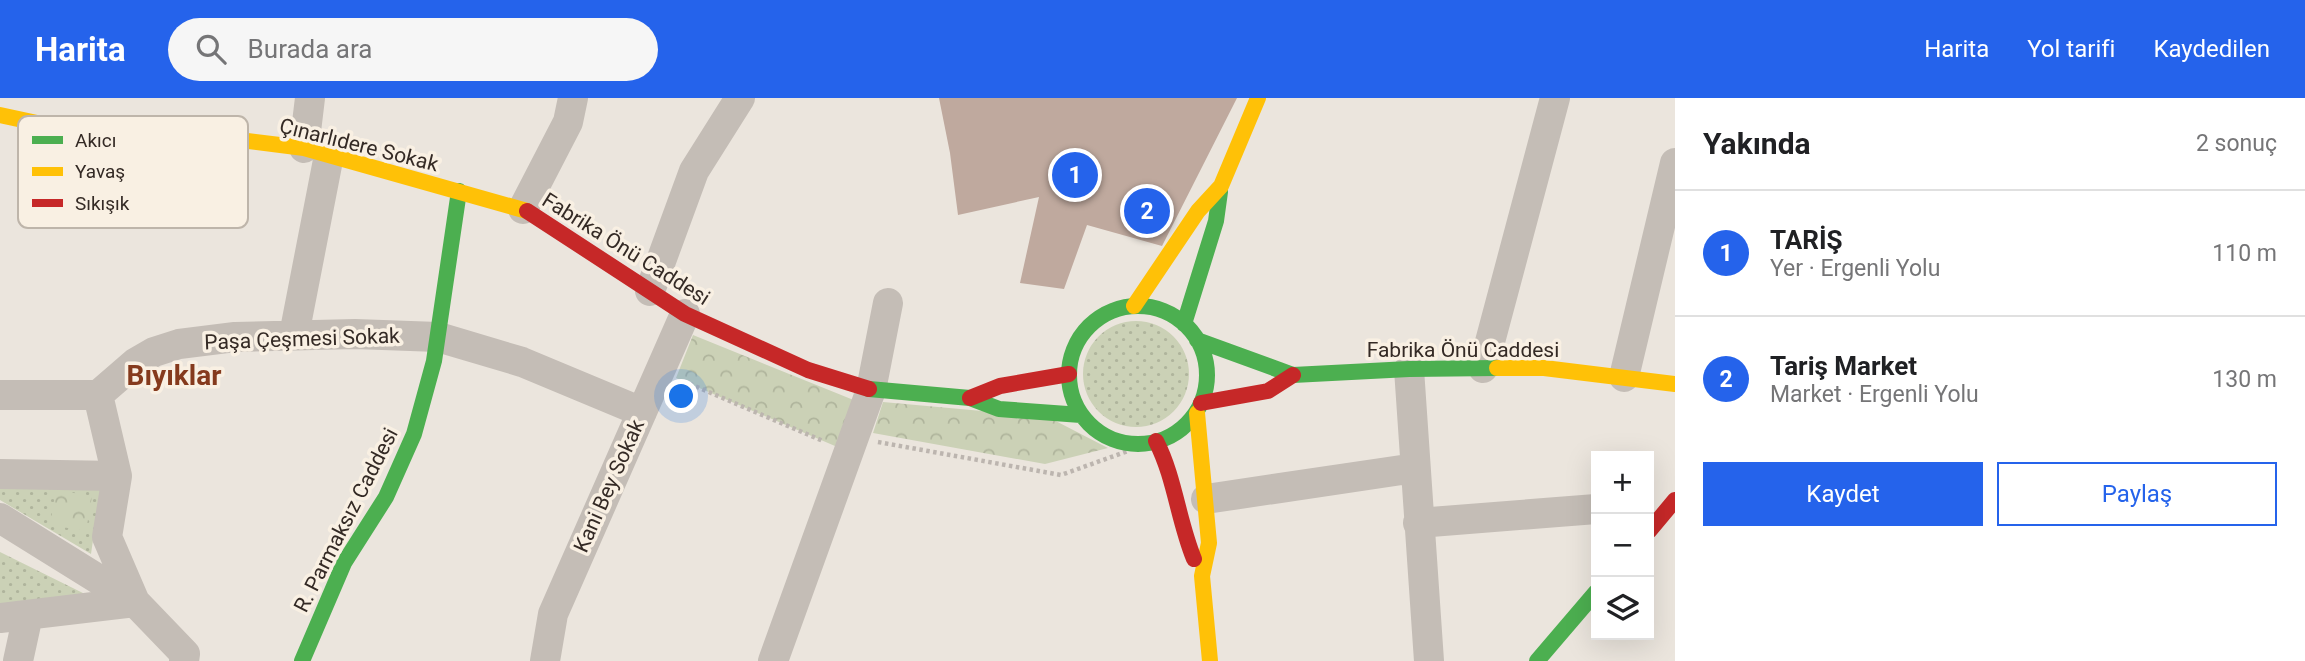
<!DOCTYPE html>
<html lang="tr">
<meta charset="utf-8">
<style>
body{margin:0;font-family:Roboto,sans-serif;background:#f6f6f6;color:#202124}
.controls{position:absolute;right:21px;bottom:21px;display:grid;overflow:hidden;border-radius:0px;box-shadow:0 7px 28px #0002}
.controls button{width:63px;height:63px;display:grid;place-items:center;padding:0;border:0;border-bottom:2px solid #e0e0e0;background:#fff;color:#202124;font:35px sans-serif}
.you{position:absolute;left:682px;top:299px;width:24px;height:24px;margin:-18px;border:5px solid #fff;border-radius:50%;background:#1a73e8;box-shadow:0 0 0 10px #1a73e833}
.badge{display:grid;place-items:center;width:46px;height:46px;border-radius:50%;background:#2563eb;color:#fff;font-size:23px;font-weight:700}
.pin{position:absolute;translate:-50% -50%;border:4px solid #fff;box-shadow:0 2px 7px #0006}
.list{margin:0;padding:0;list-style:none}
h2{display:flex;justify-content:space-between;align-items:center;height:91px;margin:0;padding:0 28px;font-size:30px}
h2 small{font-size:23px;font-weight:400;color:#757577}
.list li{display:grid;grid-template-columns:46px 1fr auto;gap:21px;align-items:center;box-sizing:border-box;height:126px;padding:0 28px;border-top:2px solid #e0e0e0}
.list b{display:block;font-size:26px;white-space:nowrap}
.list p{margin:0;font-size:23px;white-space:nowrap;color:#757577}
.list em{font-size:23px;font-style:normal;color:#757577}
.actions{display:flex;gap:14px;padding:21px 28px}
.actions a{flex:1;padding:16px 0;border:2px solid #2563eb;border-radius:0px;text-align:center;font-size:24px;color:#2563eb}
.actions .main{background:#2563eb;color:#fff}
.icon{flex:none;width:38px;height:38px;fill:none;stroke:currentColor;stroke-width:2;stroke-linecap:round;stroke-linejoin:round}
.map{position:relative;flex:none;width:1675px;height:563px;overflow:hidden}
header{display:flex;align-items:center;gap:42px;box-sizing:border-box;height:98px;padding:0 35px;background:#2563eb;color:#fff}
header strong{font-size:33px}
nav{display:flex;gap:38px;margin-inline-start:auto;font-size:24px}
.search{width:490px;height:63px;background:#f6f6f6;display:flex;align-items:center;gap:18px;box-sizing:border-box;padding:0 24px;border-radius:38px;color:#757577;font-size:26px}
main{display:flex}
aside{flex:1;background:#fff}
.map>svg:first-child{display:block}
.grass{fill:url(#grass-dots)}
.park{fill:url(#park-crowns)}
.building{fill:#bfa99e}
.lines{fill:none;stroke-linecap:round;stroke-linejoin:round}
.path{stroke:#bcb5af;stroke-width:4.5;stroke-dasharray:3.5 3.5;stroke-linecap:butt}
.street{stroke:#c4bdb6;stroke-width:30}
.fast{stroke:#4caf50;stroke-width:16}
.slow{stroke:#ffc107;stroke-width:16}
.jam{stroke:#c62828;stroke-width:16}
.labels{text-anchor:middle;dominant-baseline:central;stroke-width:7;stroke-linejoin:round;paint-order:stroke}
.street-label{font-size:21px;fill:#342a25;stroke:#f9f0e3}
.district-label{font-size:28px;font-weight:bold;fill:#853a1d;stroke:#f9f0e3}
.key{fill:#f9f0e3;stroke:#beb5aa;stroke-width:2}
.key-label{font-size:19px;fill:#342a25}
</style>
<header>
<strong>Harita</strong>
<div class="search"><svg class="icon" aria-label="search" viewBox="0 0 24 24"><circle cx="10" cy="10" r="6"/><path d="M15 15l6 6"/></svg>Burada ara</div>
<nav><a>Harita</a><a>Yol tarifi</a><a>Kaydedilen</a></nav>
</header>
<main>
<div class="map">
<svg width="1675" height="563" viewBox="0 0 1675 563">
<defs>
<pattern id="grass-dots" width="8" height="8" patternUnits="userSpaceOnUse" patternTransform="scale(1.75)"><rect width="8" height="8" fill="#cbd1b6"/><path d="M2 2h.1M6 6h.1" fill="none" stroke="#afb49c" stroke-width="1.8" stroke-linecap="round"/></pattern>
<pattern id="park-crowns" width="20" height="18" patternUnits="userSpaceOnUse" patternTransform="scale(1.75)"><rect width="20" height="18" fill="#cbd1b6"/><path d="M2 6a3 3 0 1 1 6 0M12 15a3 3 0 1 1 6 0" fill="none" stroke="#afb49c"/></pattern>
</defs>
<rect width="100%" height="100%" fill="#ebe5dd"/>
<path class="grass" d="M1083 276a53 53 0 1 1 106 0a53 53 0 1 1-106 0Z
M0,385L101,387L91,456L0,402Z
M0,454L91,499L0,510Z"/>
<path class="park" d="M693,237L861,305L842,351L676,280Z
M883,304L1048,319L1108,350L1045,366L873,335Z
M56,392L92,398L86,433L50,427Z"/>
<path class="building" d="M939,0H1237L1162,148L1087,127L1064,191L1020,185L1039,99L958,117L950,55Z"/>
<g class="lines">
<path class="path" d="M683,283L823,343
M878,344L1061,377L1128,353"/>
<path class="street" d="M304,50L310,0
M523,111L568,24L573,0
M650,193L694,73L740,0
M294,237L329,57
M1483,270L1555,0
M1409,271L1429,563
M1624,279L1675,65
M0,297H98L135,265L154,254L179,246L235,239L355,236L438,239L522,264L642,314
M98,297L117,378L107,439L135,504
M0,376L117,378
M1206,401L1415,370
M0,420L135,504L185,556L184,563
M1418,425L1596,411
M0,520L135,504
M18,563L28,517
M545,563L553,516L685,216
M773,563L871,292L888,205"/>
<path class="fast" d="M1069 277a69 69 0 1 1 138 0a69 69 0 1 1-138 0Z
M1184,226L1216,123L1220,94
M1197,242L1293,277L1409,271L1497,270
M869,291L970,300L999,311L1081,317
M302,563L344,465L386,399L414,336L434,263L459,93
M1537,563L1596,494"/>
<path class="slow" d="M0,17L88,36H192L304,50L527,113
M1134,208L1198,113L1221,88L1258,0
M1497,270H1544L1675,286
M1197,315L1209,445L1202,478L1210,563"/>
<path class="jam" d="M527,113L685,216L808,272L869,291
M970,300L1000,288L1069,276
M1201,305L1268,293L1293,277
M1156,343C1175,380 1178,422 1194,461
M1649,433L1675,402"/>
</g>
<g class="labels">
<g class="street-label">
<text transform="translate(359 47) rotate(14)">Çınarlıdere Sokak</text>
<text transform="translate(626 151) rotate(32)">Fabrika Önü Caddesi</text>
<text transform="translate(302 241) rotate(-2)">Paşa Çeşmesi Sokak</text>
<text x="1463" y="252">Fabrika Önü Caddesi</text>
<text transform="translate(609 388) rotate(-66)">Kani Bey Sokak</text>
<text transform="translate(346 422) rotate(-63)">R. Parmaksız Caddesi</text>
</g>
<g class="district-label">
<text x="174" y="277">Bıyıklar</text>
</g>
</g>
<rect x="18" y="18" width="230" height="112" rx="10" class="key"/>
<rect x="32" y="38" width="31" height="8" fill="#4caf50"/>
<rect x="32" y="69" width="31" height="9" fill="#ffc107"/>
<rect x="32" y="101" width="31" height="8" fill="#c62828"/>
<g class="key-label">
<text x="75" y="49">Akıcı</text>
<text x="75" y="80">Yavaş</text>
<text x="75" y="112">Sıkışık</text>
</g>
</svg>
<div class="controls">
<button>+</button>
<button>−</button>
<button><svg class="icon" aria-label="layers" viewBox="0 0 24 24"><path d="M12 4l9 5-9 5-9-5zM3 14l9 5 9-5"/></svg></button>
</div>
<div class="you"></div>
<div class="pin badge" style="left:1075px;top:77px">1</div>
<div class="pin badge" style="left:1147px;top:113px">2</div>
</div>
<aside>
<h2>Yakında<small>2 sonuç</small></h2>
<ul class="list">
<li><span class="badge">1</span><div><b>TARİŞ</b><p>Yer · Ergenli Yolu</p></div><em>110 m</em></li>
<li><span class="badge">2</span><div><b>Tariş Market</b><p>Market · Ergenli Yolu</p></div><em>130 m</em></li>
</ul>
<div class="actions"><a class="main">Kaydet</a><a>Paylaş</a></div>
</aside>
</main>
